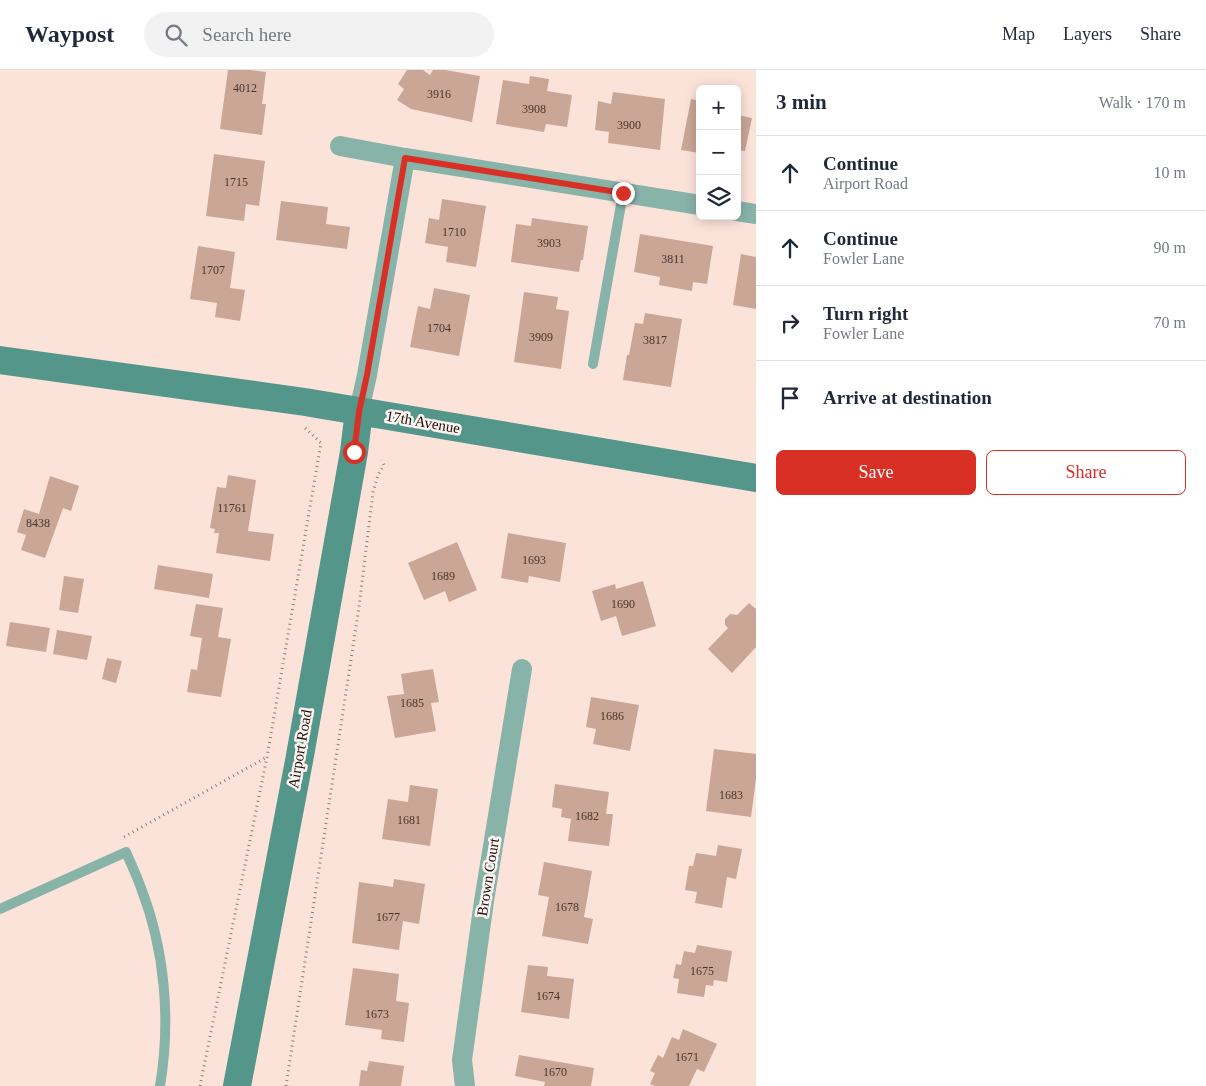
<!DOCTYPE html>
<meta charset="utf-8">
<style>
body{margin:0;font-family:Georgia,serif;background:#f2f2f3;color:#1f2937}
.controls{position:absolute;right:15px;top:15px;display:grid;overflow:hidden;border-radius:8px;box-shadow:0 2px 12px #0003}
.controls button{width:45px;height:45px;display:grid;place-items:center;padding:0;border:0;border-bottom:1px solid #e0e1e3;background:#fff;color:#1f2937;font:25px sans-serif}
.stop{position:absolute;width:15px;height:15px;margin:-11px;border:4px solid #d93025;border-radius:50%;background:#fff}
.stop.end{background:#d93025;border-color:#fff;box-shadow:0 1px 5px #0008}
.list{margin:0;padding:0;list-style:none}
h2{display:flex;justify-content:space-between;align-items:center;height:65px;margin:0;padding:0 20px;font-size:21px}
h2 small{font-size:16px;font-weight:400;color:#747a83}
.list li{display:grid;grid-template-columns:32px 1fr auto;gap:15px;align-items:center;box-sizing:border-box;height:75px;padding:0 20px;border-top:1px solid #e0e1e3}
.list b{display:block;font-size:19px;white-space:nowrap}
.list p{margin:0;font-size:16px;white-space:nowrap;color:#747a83}
.list em{font-size:16px;font-style:normal;color:#747a83}
.actions{display:flex;gap:10px;padding:15px 20px}
.actions a{flex:1;padding:11px 0;border:1px solid #d93025;border-radius:8px;text-align:center;font-size:18px;color:#d93025}
.actions .main{background:#d93025;color:#fff}
.icon{flex:none;width:28px;height:28px;fill:none;stroke:currentColor;stroke-width:2;stroke-linecap:round;stroke-linejoin:round}
.map{position:relative;flex:none;width:756px;height:1016px;overflow:hidden}
header{display:flex;align-items:center;gap:30px;box-sizing:border-box;height:70px;padding:0 25px;background:#fff;border-bottom:1px solid #e0e1e3}
header strong{font-size:24px}
nav{display:flex;gap:28px;margin-inline-start:auto;font-size:18px}
.search{width:350px;height:45px;background:#f2f2f3;display:flex;align-items:center;gap:12px;box-sizing:border-box;padding:0 18px;border-radius:28px;color:#747a83;font-size:19px}
main{display:flex}
aside{flex:1;background:#fff}
.map>svg:first-child{display:block}
.building{fill:#caa696}
.lines{fill:none;stroke-linecap:round;stroke-linejoin:round}
.path{stroke:#917e77;stroke-width:3;stroke-dasharray:1 4;stroke-linecap:butt}
.lane{stroke:#88b3a9;stroke-width:10}
.street{stroke:#88b3a9;stroke-width:20}
.secondary{stroke:#54978a;stroke-width:28}
.route{stroke:#d93025;stroke-width:6}
.labels{text-anchor:middle;dominant-baseline:central;stroke-width:5;stroke-linejoin:round;paint-order:stroke}
.number-label{font-size:12px;fill:#48362e}
.street-label{font-size:15px;fill:#1d100b;stroke:#fcf4f1}
</style>
<header>
<strong>Waypost</strong>
<div class="search"><svg class="icon" aria-label="search" viewBox="0 0 24 24"><circle cx="10" cy="10" r="6"/><path d="M15 15l6 6"/></svg>Search here</div>
<nav><a>Map</a><a>Layers</a><a>Share</a></nav>
</header>
<main>
<div class="map">
<svg width="756" height="1016" viewBox="0 0 756 1016">
<rect width="100%" height="100%" fill="#fbe3da"/>
<path class="building" d="M228,0H250L266,2L262,34H266L262,65L220,59Z
M407,0H423L430,5L433,0H445L480,6L472,52L411,39L397,30L404,19L398,14Z
M530,6L549,9L547,21L572,25L567,57L546,54L544,62L496,54L503,10L529,14Z
M613,22L665,29L660,80L608,73L609,62L595,60L598,31L611,34Z
M691,29L700,31V83L681,80Z
M737,45L752,48L745,81L737,80Z
M214,84L265,91L259,136L246,134L244,151L206,146Z
M442,129L486,136L476,197L446,192L448,177L425,173L429,148L439,150Z
M281,131L328,137L326,154L350,157L347,179L276,170Z
M532,148L588,156L583,190H581L579,202L511,192L516,154L531,156Z
M640,164L713,176L707,214L693,212L692,221L659,215L660,207L634,202Z
M198,176L235,182L230,218L245,220L240,251L215,247L217,233L190,229Z
M741,184L756,187V239L733,235Z
M434,218L470,225L459,286L410,277L418,236L430,239Z
M524,222L558,227L556,239L569,241L561,299L514,292Z
M645,243L682,249L671,317L623,310L627,285H629L635,253L643,254Z
M228,405L256,410L248,461L274,464L270,491L216,483L219,463H214L215,459L210,458L217,417L226,418Z
M50,406L79,416L71,441L63,438L45,488L21,480L26,465L17,462L24,439L39,444Z
M508,463L566,473L560,512L529,506L528,513L501,508Z
M457,472L477,520L449,532L445,521L424,530L408,493Z
M158,495L213,504L209,528L154,519Z
M64,506L84,509L78,543L59,540Z
M643,511L656,556L622,566L616,546L601,551L592,521L615,514L616,519Z
M749,533L756,539V577L732,603L708,579L728,558L725,555V549L730,544L737,545Z
M196,534L223,538L218,567L231,569L221,627L187,622L191,599L197,600L202,568L190,566Z
M10,552L50,558L46,582L6,576Z
M57,560L92,566L87,590L53,584Z
M107,588L122,591L116,613L102,609Z
M433,599L439,632L431,633L436,661L395,668L387,626L404,624L401,604Z
M591,627L639,635L630,681L593,674L596,659L586,657Z
M714,679L756,684V709L751,747L706,741Z
M555,714L609,722L606,744H613L609,776L568,771L571,749L561,747L562,739L552,737Z
M410,715L438,719L430,776L382,769L388,729L408,732Z
M718,775L742,779L736,809L727,807L722,838L695,833L697,822L685,820L689,796H693L696,783L716,786Z
M544,792L592,801L584,847L593,849L588,874L542,866L549,827L538,825Z
M394,809L425,814L419,854L403,851L399,880L352,873L359,812L393,817Z
M697,875L732,881L727,912L714,910L713,916L706,915L704,927L677,923L679,909L673,908L676,894L681,895L684,881L695,883Z
M528,895L548,897L547,906L574,909L569,949L521,942Z
M353,898L399,904L396,931L409,933L404,972L381,969L382,960L345,955Z
M683,959L717,974L704,1002L697,999L689,1016H655L650,1014L655,1003L650,1001L658,985L663,988L672,967L679,970Z
M519,985L594,998L591,1016H544L545,1012L515,1006Z
M369,991L404,996L401,1016H359L361,1000L367,1001Z"/>
<g class="lines">
<path class="path" d="M124,767L267,687
M200,1016L267,687L321,373L303,356
M286,1016L359,537L373,422L378,405L384,395L382,390"/>
<path class="lane" d="M593,294L623,123
M0,839L126,782C131,794 137,806 141,818C165,880 171,950 160,1016"/>
<path class="street" d="M340,76L405,88L700,135
M737,141L756,144
M359,341L367,305L405,88
M465,1016L462,990L484,831L522,599"/>
<path class="secondary" d="M0,290L305,332L756,408
M237,1016L299,691L354,382L359,341"/>
</g>
<g class="lines">
<path class="route" d="M354,382L359,342L367,305L405,88L623,123"/>
</g>
<g class="labels">
<g class="number-label">
<text x="245" y="18">4012</text>
<text x="439" y="24">3916</text>
<text x="534" y="39">3908</text>
<text x="629" y="55">3900</text>
<text x="236" y="112">1715</text>
<text x="454" y="162">1710</text>
<text x="549" y="173">3903</text>
<text x="673" y="189">3811</text>
<text x="213" y="200">1707</text>
<text x="439" y="258">1704</text>
<text x="541" y="267">3909</text>
<text x="655" y="270">3817</text>
<text x="232" y="438">11761</text>
<text x="38" y="453">8438</text>
<text x="534" y="490">1693</text>
<text x="443" y="506">1689</text>
<text x="623" y="534">1690</text>
<text x="412" y="633">1685</text>
<text x="612" y="646">1686</text>
<text x="731" y="725">1683</text>
<text x="587" y="746">1682</text>
<text x="409" y="750">1681</text>
<text x="567" y="837">1678</text>
<text x="388" y="847">1677</text>
<text x="702" y="901">1675</text>
<text x="548" y="926">1674</text>
<text x="377" y="944">1673</text>
<text x="687" y="987">1671</text>
<text x="555" y="1002">1670</text>
</g>
<g class="street-label">
<text transform="translate(423 352) rotate(10)">17th Avenue</text>
<text transform="translate(300 679) rotate(-80)">Airport Road</text>
<text transform="translate(488 807) rotate(-81)">Brown Court</text>
</g>
</g>
</svg>
<div class="controls">
<button>+</button>
<button>−</button>
<button><svg class="icon" aria-label="layers" viewBox="0 0 24 24"><path d="M12 4l9 5-9 5-9-5zM3 14l9 5 9-5"/></svg></button>
</div>
<div class="stop" style="left:354px;top:382px"></div>
<div class="stop end" style="left:623px;top:123px"></div>
</div>
<aside>
<h2>3 min<small>Walk · 170 m</small></h2>
<ul class="list">
<li><svg class="icon" aria-label="ahead" viewBox="0 0 24 24"><path d="M12 20V5M6 11l6-6 6 6"/></svg><div><b>Continue</b><p>Airport Road</p></div><em>10 m</em></li>
<li><svg class="icon" aria-label="ahead" viewBox="0 0 24 24"><path d="M12 20V5M6 11l6-6 6 6"/></svg><div><b>Continue</b><p>Fowler Lane</p></div><em>90 m</em></li>
<li><svg class="icon" aria-label="right" viewBox="0 0 24 24"><path d="M7 20v-9h11M14 6l5 5-5 5"/></svg><div><b>Turn right</b><p>Fowler Lane</p></div><em>70 m</em></li>
<li><svg class="icon" aria-label="arrive" viewBox="0 0 24 24"><path d="M6 21V4h12l-3 4 3 4H6"/></svg><div><b>Arrive at destination</b></div></li>
</ul>
<div class="actions"><a class="main">Save</a><a>Share</a></div>
</aside>
</main>
